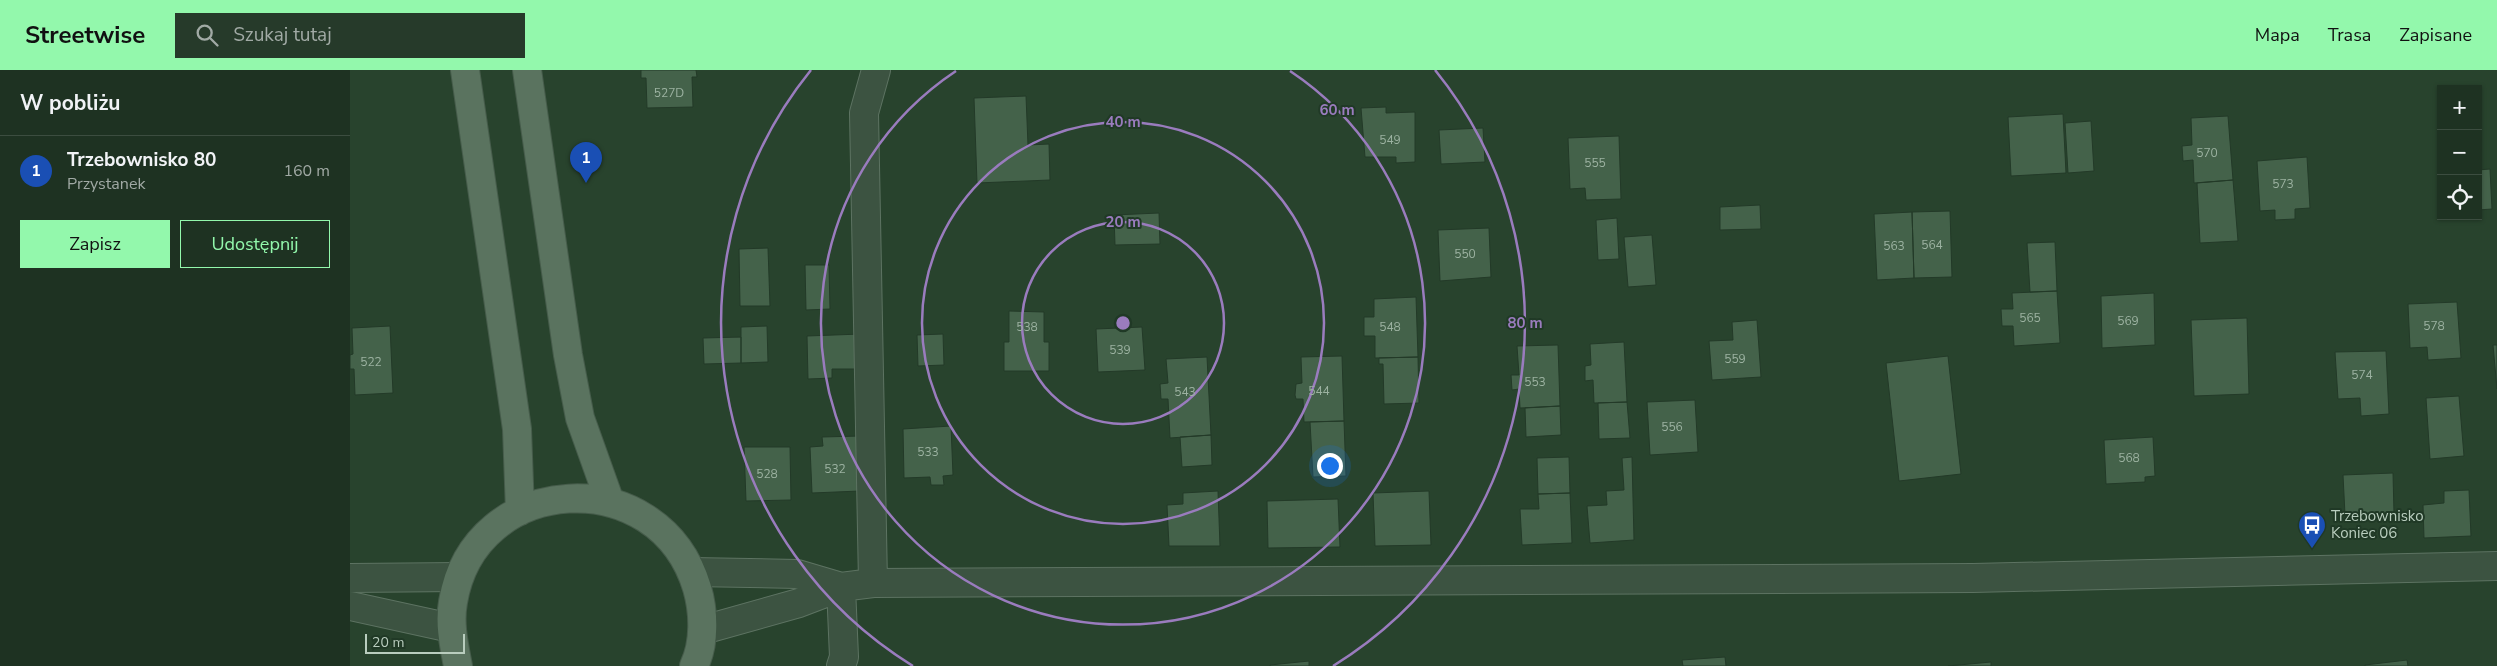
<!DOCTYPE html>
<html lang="pl">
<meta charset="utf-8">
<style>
body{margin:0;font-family:"Nunito Sans",sans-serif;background:#263a2a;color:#f1f3f6}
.controls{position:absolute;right:15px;top:15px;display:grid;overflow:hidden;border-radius:0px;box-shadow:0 1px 4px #0004}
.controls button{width:45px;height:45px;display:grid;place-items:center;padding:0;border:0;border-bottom:1px solid #3c4d40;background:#1e3222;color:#f1f3f6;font:25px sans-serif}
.scale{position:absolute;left:15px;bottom:12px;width:100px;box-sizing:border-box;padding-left:5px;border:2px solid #b9cdbe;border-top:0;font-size:14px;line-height:18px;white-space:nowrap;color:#b9cdbe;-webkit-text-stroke:4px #203926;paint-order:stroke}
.you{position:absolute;left:979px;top:395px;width:18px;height:18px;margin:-12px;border:4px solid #fff;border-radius:50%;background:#1a73e8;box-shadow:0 0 0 8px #1a73e833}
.badge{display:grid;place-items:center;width:32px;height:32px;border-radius:50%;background:#93f8ac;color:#fff;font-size:16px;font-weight:700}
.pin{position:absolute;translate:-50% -41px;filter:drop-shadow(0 1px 2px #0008)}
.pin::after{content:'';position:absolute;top:26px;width:18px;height:15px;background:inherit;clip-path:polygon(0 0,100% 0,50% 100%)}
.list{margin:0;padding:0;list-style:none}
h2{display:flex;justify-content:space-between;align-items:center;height:65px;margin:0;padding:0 20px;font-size:21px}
h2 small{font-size:16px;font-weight:400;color:#a1aaa5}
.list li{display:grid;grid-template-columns:32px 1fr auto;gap:15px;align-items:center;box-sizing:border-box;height:70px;padding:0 20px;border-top:1px solid #3c4d40}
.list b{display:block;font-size:19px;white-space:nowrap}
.list p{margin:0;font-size:16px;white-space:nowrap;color:#a1aaa5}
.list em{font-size:16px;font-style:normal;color:#a1aaa5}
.actions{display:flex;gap:10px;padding:15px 20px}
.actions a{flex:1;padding:11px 0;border:1px solid #93f8ac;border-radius:0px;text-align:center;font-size:18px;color:#93f8ac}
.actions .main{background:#93f8ac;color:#111}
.icon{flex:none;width:28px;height:28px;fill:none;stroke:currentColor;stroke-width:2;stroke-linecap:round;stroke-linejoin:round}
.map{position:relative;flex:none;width:2147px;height:596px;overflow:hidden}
header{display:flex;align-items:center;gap:30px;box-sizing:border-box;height:70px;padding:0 25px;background:#93f8ac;color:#111}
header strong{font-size:24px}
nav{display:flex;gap:28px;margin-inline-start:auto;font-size:18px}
.search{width:350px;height:45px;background:#263a2a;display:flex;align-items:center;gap:12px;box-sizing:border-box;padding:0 18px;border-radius:0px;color:#a1aaa5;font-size:19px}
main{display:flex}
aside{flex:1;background:#1e3222}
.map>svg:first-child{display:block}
.building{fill:#44624a;stroke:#233a28}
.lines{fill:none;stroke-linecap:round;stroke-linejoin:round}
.minor-casing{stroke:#5d7362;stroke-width:30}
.major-casing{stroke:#465c4b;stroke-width:30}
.minor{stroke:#3c5341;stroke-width:28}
.major{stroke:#5a735f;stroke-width:28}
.ring{fill:none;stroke:#9a7cbe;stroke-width:2.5}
.labels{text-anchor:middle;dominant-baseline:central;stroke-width:4;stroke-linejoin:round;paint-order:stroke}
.number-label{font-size:12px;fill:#9cb2a1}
.poi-label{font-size:15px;fill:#b9cdbe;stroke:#203926;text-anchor:start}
.centre{fill:#9a7cbe;stroke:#203926;stroke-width:2.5}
.ring-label{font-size:15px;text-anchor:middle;font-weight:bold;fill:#9a7cbe;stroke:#203926;stroke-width:4;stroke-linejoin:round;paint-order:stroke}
</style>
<header>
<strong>Streetwise</strong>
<div class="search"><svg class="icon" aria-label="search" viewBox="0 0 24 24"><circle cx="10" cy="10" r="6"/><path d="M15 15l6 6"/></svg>Szukaj tutaj</div>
<nav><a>Mapa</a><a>Trasa</a><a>Zapisane</a></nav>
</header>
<main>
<aside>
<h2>W pobliżu<small></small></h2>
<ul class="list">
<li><span class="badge" style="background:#1a4fb4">1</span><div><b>Trzebownisko 80</b><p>Przystanek</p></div><em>160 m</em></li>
</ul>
<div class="actions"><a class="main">Zapisz</a><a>Udostępnij</a></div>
</aside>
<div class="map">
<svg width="2147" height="596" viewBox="0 0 2147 596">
<rect width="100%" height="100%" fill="#28432d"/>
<path class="building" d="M291,0H346L347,7H342L343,37L297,38L296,8H291Z
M676,26L678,75L699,74L700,110L627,113L624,28Z
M1036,37V43L1065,42V92L1046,93V87H1015L1011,38Z
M1713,44L1716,103L1661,106L1658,47Z
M1878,46L1883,110L1844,113L1843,90L1833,91L1832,76L1842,75L1841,48Z
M1741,51L1744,101L1718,103L1715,53Z
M1133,58L1135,92L1091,94L1089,60Z
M1269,66L1271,129L1236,130L1235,118L1220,119L1218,68Z
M1957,87L1960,138L1945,139V149L1925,150V140L1910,141L1907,91Z
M2140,99L2142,139L2128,140V100Z
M1883,110L1888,171L1850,173L1847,113Z
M1410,135L1411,159L1370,160V137Z
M1600,141L1602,207L1564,208L1562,142Z
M1562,142L1564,208L1527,210L1524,144Z
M809,143L810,174L765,175L764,145Z
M1267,148L1269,189L1248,190L1246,150Z
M1139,158L1141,207L1090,211L1088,160Z
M1302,165L1306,215L1278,217L1274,167Z
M1705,172L1707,221L1680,222L1677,173Z
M418,178L420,236H390L389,179Z
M455,195H479L480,239L456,240Z
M1707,221L1710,273L1664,276L1663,256H1652L1651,239H1663L1662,223Z
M1804,223L1805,275L1752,278L1751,226Z
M1066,227L1068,287L1025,288V266H1014V247H1024V229Z
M2107,232L2111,288L2078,290L2077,277L2060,278L2058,234Z
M659,241L694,242V272H699V301H654V272H659Z
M1897,248L1899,324L1844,326L1841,250Z
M1407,250L1411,307L1362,310L1359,271L1383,270L1382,252Z
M40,256L43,323L5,325L4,299H0V285L3,284L2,258Z
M417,256L418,292L391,293V257Z
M792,257L795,300L748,302L746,259Z
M511,264L512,299H482V308L458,309L457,266Z
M593,264L594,295L568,296L567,265Z
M391,267V293L354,294L353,268Z
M1274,272L1277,332L1244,333L1243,310L1235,311V296L1241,295L1240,274Z
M1208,275L1210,336L1170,338L1169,319L1162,320L1161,305H1169L1167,276Z
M2143,275H2147V319Z
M2036,281L2039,344L2011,346L2010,328L1988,329L1985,282Z
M992,286L994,351L954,352L953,329H946L945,325L946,314L952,313L951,287Z
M1598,286L1611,404L1549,411L1536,293Z
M857,287L861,365L820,368L818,329H811L810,314L818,313L816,289Z
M1068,287L1069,333L1034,334L1033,294H1029V288Z
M2109,326L2114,386L2080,389L2076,328Z
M1345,330L1348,382L1300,385L1297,332Z
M1277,332L1280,368L1249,369L1248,333Z
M1210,336L1211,365L1176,367L1175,338Z
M994,351L996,406L963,407L960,352Z
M601,356L603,405L593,406L594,415H581L580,407L554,408L553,359Z
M861,365L862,395L832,397L830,367Z
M510,366V421L462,423L460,377L473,376L472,367Z
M1803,367L1805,406L1795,407V412L1756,414L1754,370Z
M394,377H440L441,430L396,431Z
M1219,387L1220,423L1188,424L1187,388Z
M1282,387L1284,470L1240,473L1237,436L1257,435L1256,421L1274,420L1272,388Z
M2043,403L2044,443L1995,445L1993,405Z
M2119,420L2121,466L2074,468L2073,435L2094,433V421Z
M868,421L870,476H819L817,435L833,434V423Z
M1079,421L1081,475L1025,476L1023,423Z
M1220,423L1222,473L1172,475L1170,439H1189L1188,424Z
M988,429L990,477L918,478L917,431Z
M1375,587L1376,596H1333L1332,590Z
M2057,590L2058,596H2015V595Z
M959,591V596H920V595Z
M1641,592V596H1598Z"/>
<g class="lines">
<g class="minor-casing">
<path id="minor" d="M342,502L447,504L491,517
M0,508L109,507
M523,513L514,43L526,0
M0,536L101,558
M353,560L449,533L491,517L523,513L1623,508L2147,496
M491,596L494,587L491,517"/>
</g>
<g class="major-casing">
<path id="major" d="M115,0L167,359L170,441
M177,0L218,285L230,348L260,432
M108,596C104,575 99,554 103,532C124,402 309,391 347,518C354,542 355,573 344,596"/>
</g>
<use href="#minor" class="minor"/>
<use href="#major" class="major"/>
</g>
<g class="ring">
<circle cx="773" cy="253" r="101"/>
<circle cx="773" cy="253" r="201"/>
<path d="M940 1A302 302 0 1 1 606 1"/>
<path d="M563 596A402 402 0 0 1 461 0M1085 0A402 402 0 0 1 983 596"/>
</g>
<defs>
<g id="bus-pin" transform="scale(1.4375)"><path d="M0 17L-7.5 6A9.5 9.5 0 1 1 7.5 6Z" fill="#1a4fb4" stroke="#203926"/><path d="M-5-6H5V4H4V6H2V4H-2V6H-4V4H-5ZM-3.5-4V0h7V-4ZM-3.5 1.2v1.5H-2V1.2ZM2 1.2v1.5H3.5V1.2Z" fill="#fff"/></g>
</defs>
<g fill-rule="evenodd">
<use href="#bus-pin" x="1962" y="455"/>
</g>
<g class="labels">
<g class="number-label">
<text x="319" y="23">527D</text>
<text x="1040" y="70">549</text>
<text x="1857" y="83">570</text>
<text x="1245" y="93">555</text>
<text x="1933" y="114">573</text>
<text x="1582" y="175">564</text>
<text x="1544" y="176">563</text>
<text x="1115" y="184">550</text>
<text x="1680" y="248">565</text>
<text x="1778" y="251">569</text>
<text x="2084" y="256">578</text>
<text x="677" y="257">538</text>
<text x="1040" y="257">548</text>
<text x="770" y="280">539</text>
<text x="1385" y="289">559</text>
<text x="21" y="292">522</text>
<text x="2012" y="305">574</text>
<text x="1185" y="312">553</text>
<text x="969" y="321">544</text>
<text x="835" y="322">543</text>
<text x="1322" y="357">556</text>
<text x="578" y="382">533</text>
<text x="1779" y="388">568</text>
<text x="485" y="399">532</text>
<text x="417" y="404">528</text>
</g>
<g class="poi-label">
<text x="1981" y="446">Trzebownisko<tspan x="1981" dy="17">Koniec 06</tspan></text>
</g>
</g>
<circle cx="773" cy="253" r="8" class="centre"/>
<g class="ring-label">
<text x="987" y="45">60 m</text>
<text x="773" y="57">40 m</text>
<text x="773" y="157">20 m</text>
<text x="1175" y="258">80 m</text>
</g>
</svg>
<div class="controls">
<button>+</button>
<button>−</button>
<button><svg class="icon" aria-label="locate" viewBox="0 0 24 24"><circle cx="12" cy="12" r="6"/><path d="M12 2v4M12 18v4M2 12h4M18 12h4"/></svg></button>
</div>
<div class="scale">20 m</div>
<div class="you"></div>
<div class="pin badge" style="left:236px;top:113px;background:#1a4fb4">1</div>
</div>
</main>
